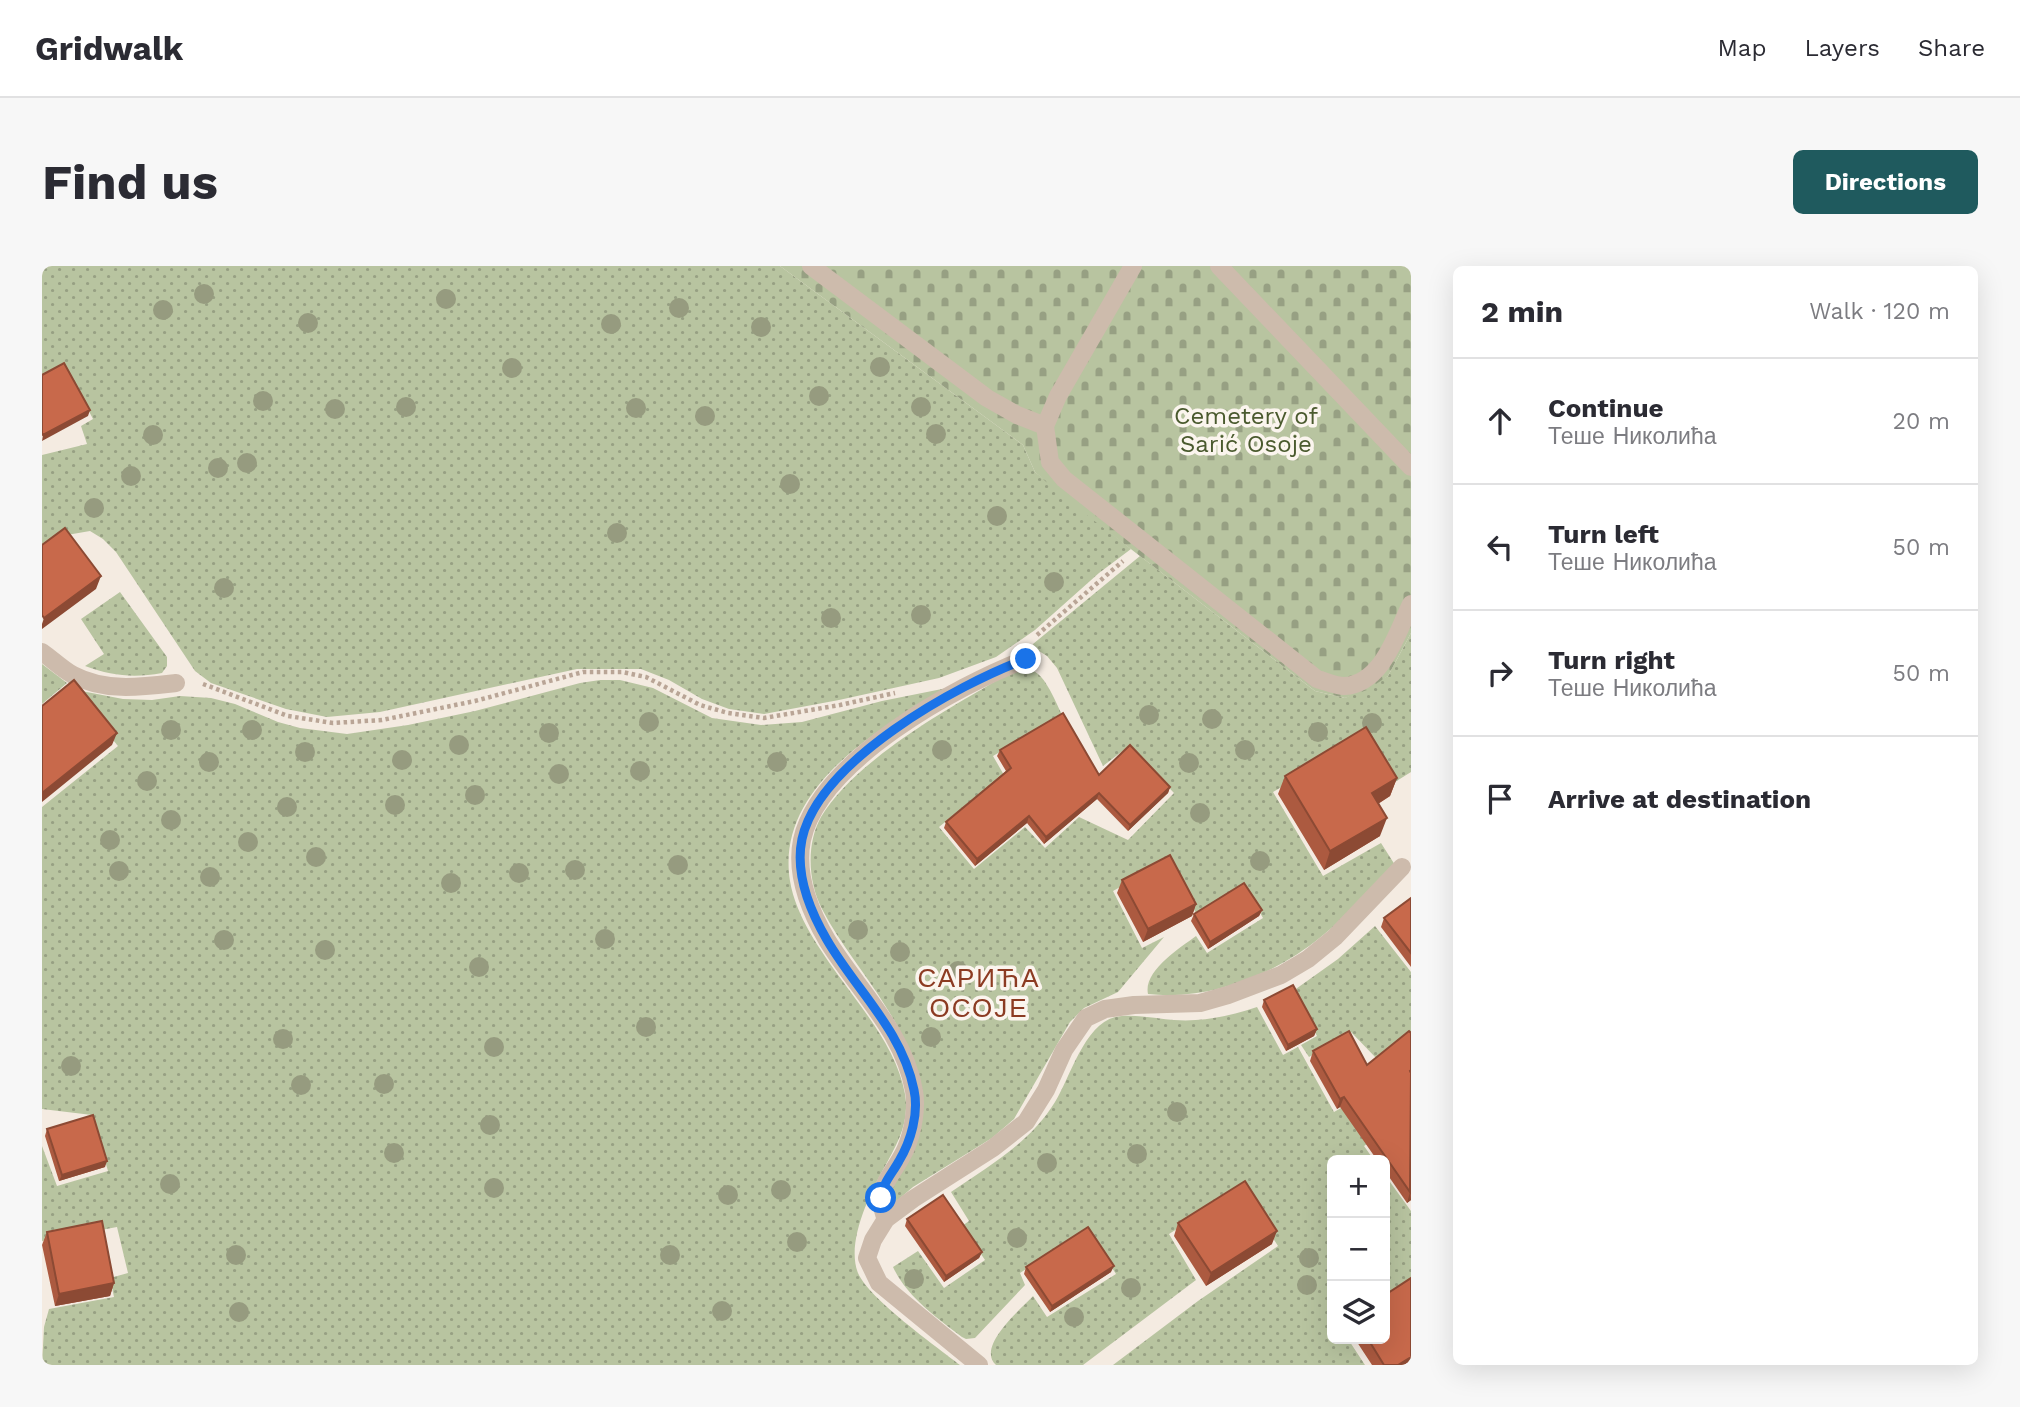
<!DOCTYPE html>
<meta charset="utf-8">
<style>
body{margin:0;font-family:"Work Sans",sans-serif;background:#f7f7f7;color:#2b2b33}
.controls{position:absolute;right:21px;bottom:21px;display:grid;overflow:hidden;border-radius:10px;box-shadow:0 7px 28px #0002}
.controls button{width:63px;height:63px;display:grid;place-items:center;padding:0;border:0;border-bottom:2px solid #e1e1e2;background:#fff;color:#2b2b33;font:35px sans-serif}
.stop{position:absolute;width:21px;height:21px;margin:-16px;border:5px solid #1a73e8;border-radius:50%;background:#fff}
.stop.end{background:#1a73e8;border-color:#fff;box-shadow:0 2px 7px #0008}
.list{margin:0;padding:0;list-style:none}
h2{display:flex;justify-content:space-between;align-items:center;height:91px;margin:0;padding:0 28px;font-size:30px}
h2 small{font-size:23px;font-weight:400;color:#7c7c81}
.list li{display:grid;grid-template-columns:46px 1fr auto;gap:21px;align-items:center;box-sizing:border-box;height:126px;padding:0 28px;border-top:2px solid #e1e1e2}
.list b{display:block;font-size:26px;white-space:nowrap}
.list p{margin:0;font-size:23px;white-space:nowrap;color:#7c7c81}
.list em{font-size:23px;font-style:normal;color:#7c7c81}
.icon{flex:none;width:38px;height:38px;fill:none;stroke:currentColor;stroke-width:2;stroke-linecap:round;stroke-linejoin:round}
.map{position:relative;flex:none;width:1369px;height:1099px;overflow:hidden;border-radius:10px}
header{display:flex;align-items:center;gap:42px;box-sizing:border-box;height:98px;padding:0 35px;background:#fff;border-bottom:2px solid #e1e1e2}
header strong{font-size:33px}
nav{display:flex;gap:38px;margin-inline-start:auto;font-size:24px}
.intro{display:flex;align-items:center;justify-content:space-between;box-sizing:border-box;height:168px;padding:0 42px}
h1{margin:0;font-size:49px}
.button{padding:18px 32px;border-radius:10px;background:#1f5a5e;color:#fff;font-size:24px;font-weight:700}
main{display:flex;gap:42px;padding:0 42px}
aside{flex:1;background:#fff;border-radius:10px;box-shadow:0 7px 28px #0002}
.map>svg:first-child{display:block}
.green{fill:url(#green-dots)}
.cemetery{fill:url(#cemetery-stones)}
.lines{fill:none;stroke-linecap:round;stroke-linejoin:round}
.path{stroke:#b9a596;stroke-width:4.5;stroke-dasharray:3.5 3.5;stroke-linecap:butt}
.lane{stroke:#cdbbac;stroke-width:18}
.street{stroke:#cdbbac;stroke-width:18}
.tree{fill:#969b7f}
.wall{fill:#ac5a40}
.shaded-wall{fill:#8c4a34}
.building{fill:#c8694b;stroke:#8c4a34;stroke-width:2}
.route{stroke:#1a73e8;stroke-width:9}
.labels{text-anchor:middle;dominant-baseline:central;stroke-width:7;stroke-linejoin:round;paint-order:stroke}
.park-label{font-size:24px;fill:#4a5a2e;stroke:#fbf5ee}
.neighbourhood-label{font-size:26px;letter-spacing:2px;fill:#8c3b22;stroke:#fbf5ee}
</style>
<header>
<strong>Gridwalk</strong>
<nav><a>Map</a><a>Layers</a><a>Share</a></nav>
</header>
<div class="intro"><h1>Find us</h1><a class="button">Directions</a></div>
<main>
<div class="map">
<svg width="1369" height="1099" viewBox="0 0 1369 1099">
<defs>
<pattern id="green-dots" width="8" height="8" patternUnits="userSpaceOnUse" patternTransform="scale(1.75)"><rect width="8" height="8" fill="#b8c4a0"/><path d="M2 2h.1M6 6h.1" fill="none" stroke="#97a083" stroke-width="1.8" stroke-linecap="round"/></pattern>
<pattern id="cemetery-stones" width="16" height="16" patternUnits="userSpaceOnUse" patternTransform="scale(1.75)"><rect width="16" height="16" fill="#b8c4a0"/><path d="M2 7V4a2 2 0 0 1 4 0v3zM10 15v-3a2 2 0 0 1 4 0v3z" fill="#97a083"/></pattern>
</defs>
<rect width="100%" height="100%" fill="#f4ebe1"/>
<path class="green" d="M0,0H738L981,179L993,206L1089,283L1057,307L993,364L954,391L897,412L797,434L722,448L687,443L660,433L627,414L599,403H535L338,446L285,451L244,443L169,417L153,405L74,286L61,273L48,265L19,270L0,285V189L45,178L39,160L51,153L22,98L0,110Z
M1098,290L1273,425L1303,432L1346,410L1369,367V506L1345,521L1318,476L1231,526L1281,610L1339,577L1353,599C1329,623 1306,649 1280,670C1233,709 1167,735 1106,728C1101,705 1138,682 1154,670L1165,687L1221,652L1202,619L1154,647L1123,596L1071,625L1100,682L1122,671L1076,726L1042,742L1028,756L972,853L950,872L871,921L851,938L846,936C847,929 847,921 850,915C854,902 867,892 872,879C874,873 861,774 857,764C854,756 848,748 844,741C824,708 798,678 780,643C766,616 764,578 779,551C808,502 886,454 935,426C988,395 994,390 1020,449L951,490L970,523L965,555L940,526L897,561L932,603L983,561L1003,582L1037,551L1086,574L1132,527L1087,480L1061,500L1015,402L1005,390L992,382L991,378Z
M78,326L125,391V400L120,407C92,412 70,410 43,400L62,388L39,353Z
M0,398L25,417L0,438Z
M558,414H578L611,422L670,452L719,459L760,456L840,435L905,422C838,462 733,521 748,615C754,651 779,685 799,713C824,748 855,784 863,828C868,857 855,878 842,902C827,929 804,977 816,1007C827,1033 894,1080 918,1099H0L2,1061L7,1043L72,1031L68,1012L86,1007L75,961L0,975V880L15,920L66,905L50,849L0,843V541L76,480L29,423L81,433L110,434L138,430L169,432L193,438L236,456L258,462L305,468L366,459L433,445L538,417Z
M1333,660L1369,706V778L1335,793L1309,766L1267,791L1259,779L1275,770L1251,725L1296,693Z
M1215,741L1241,789L1256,781L1292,846L1336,821L1369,828V847L1322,880L1332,894H1290V1073H1306L1323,1099H1071L1156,1035L1236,980L1199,922L1127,968L1154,1014L1041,1099H954C934,1081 978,1044 991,1030L1005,1051L1074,1008L1045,963L978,1007L983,1019L933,1072L924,1073L920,1071C895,1052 865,1031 851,1001L876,985L902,1022L943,994L920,960L927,955L909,926C947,900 988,877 1013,836C1028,812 1042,759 1073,751C1091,747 1114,753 1132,754C1162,756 1187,750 1215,741Z
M1343,909L1369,945V1017L1343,1034Z"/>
<path class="cemetery" d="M738,0H1369V367L1346,410L1325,424L1303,432L1273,425L1020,230L993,206L981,179Z"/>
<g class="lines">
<path class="path" d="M995,369L1081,295
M161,418L246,450L291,457L340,454L433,435L541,406H580L604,411L658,439L686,447L722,452L798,439L853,427"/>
<path class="lane" d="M769,0L945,132L975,149L1003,160
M1091,0L1016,130L1003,160L1008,196L1022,213L1275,413C1283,415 1294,420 1302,420C1341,418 1355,366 1369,338
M1177,0L1369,201
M0,386C10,393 20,403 31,409C63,426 99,421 134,417
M844,953C830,920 852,910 864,882C871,865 875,842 872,825C862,766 815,723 785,674C768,645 753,608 760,574C777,495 914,420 984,393"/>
<path class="street" d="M937,1099L837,1017L825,992L831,974L844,953L871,933L951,882L984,856L1004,824L1022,784L1044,752L1063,743L1092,739L1158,737L1186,729L1239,709L1266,693L1293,671L1360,601"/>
</g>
<g class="tree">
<circle cx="162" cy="28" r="10"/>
<circle cx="404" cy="33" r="10"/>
<circle cx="637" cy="42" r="10"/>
<circle cx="121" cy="44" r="10"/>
<circle cx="266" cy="57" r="10"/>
<circle cx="569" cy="58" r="10"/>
<circle cx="719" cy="61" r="10"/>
<circle cx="838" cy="101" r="10"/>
<circle cx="470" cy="102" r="10"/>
<circle cx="777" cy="130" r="10"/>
<circle cx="221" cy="135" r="10"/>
<circle cx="364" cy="141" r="10"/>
<circle cx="879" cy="141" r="10"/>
<circle cx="594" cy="142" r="10"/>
<circle cx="293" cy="143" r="10"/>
<circle cx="663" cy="150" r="10"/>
<circle cx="894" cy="168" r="10"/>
<circle cx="111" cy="169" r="10"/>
<circle cx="205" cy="197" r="10"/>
<circle cx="176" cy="202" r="10"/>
<circle cx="89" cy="210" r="10"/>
<circle cx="748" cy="218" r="10"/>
<circle cx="52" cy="242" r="10"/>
<circle cx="955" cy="250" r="10"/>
<circle cx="575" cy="267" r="10"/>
<circle cx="1012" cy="316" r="10"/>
<circle cx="182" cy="322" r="10"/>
<circle cx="879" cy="349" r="10"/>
<circle cx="789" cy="352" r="10"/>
<circle cx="1107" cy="449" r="10"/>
<circle cx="1170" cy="453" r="10"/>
<circle cx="607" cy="456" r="10"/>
<circle cx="1330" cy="457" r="10"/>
<circle cx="129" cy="464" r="10"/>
<circle cx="210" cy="464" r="10"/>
<circle cx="1276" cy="466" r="10"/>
<circle cx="507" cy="467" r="10"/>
<circle cx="417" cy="479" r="10"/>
<circle cx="900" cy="484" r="10"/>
<circle cx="1203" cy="484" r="10"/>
<circle cx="263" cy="486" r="10"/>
<circle cx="360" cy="494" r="10"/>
<circle cx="167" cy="496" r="10"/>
<circle cx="735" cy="496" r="10"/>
<circle cx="1147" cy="497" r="10"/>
<circle cx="598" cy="505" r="10"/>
<circle cx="517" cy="508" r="10"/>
<circle cx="105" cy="515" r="10"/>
<circle cx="433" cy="529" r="10"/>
<circle cx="353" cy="539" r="10"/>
<circle cx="245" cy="541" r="10"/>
<circle cx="1158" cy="547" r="10"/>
<circle cx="129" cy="554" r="10"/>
<circle cx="68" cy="574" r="10"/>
<circle cx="206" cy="576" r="10"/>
<circle cx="274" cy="591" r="10"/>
<circle cx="1218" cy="595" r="10"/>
<circle cx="636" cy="599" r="10"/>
<circle cx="533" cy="604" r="10"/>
<circle cx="77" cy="605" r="10"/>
<circle cx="477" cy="607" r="10"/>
<circle cx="168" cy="611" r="10"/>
<circle cx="409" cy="617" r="10"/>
<circle cx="816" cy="664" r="10"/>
<circle cx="563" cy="673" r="10"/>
<circle cx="182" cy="674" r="10"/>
<circle cx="283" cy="684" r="10"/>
<circle cx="858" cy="686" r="10"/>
<circle cx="437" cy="701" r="10"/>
<circle cx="916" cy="705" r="10"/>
<circle cx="862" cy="732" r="10"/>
<circle cx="604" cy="761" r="10"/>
<circle cx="889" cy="771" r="10"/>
<circle cx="241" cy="773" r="10"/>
<circle cx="452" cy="781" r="10"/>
<circle cx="29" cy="800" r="10"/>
<circle cx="342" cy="818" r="10"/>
<circle cx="259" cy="819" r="10"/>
<circle cx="1135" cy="846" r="10"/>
<circle cx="448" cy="859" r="10"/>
<circle cx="352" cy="887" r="10"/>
<circle cx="1095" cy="888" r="10"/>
<circle cx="1005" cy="897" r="10"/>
<circle cx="128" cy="918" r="10"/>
<circle cx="452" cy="922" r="10"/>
<circle cx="739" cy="924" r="10"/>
<circle cx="686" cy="929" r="10"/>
<circle cx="975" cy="972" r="10"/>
<circle cx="755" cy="976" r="10"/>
<circle cx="194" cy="989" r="10"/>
<circle cx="628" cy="989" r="10"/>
<circle cx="1267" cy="992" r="10"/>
<circle cx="872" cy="1013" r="10"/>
<circle cx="1265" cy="1019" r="10"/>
<circle cx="1089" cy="1022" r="10"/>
<circle cx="680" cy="1045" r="10"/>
<circle cx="197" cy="1046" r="10"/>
<circle cx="1032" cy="1051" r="10"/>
</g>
<path class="wall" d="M958,484L1057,509L1128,521L1126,527L1086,565L1055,533L1002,578L985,557L933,600L902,562L904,556L964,505L955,490Z
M1243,510L1355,512L1348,530L1336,538L1338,570L1282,604L1236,528Z
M1080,614L1154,638L1150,650L1101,676L1075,627Z
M1369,632V701L1339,661L1342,652Z
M1220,644L1217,650L1166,683L1149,655L1152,648Z
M1222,734L1275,763L1272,770L1244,785L1220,741Z
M1369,767V934L1365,937L1343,905V894H1335L1298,841L1295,843L1268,795L1271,785L1325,799Z
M5,863L63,901L17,915L3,870Z
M865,953L940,986L937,992L902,1016L863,960Z
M1136,957L1230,978L1164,1020L1132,970Z
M5,966L72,1017L68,1030L13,1040L0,979Z
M984,1001L1069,1006L1008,1046L982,1008Z
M1313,1073H1343L1369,1099H1330Z"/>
<path class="shaded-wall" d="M48,144L46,150L0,175L1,169Z
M59,310L54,323L0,363V358L2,352Z
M75,467L70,479L0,536V527Z
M1355,512L1348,530L1323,546L1330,527Z
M1128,521L1126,527L1086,565L1088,559Z
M1057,527L1055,533L1002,578L1004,571Z
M987,550L985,557L933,600L935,593Z
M1345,552L1338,570L1282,604L1288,585Z
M1154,638L1150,650L1101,676L1106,663Z
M1220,644L1217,650L1166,683L1168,676Z
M1275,763L1272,770L1244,785L1246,779Z
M1302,831L1298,841L1295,843L1298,833Z
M65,895L63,901L17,915L20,909Z
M1368,926L1369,934L1365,937Z
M1235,965L1230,978L1164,1020L1169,1007Z
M940,986L937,992L902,1016L904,1010Z
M1072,1000L1069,1006L1008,1046L1010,1040Z
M72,1017L68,1030L13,1040L17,1028Z
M1369,1091V1099H1356Z"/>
<path class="building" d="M22,97L48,144L1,169L0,167V109Z
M23,262L59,310L2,352L0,349V279Z
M32,414L75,467L0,527V440Z
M1021,447L1057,509L1088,479L1128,521L1088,559L1057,527L1004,571L987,550L935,593L904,556L969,502L958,484Z
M1324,461L1355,512L1330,527L1345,552L1288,585L1243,510Z
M1128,589L1154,638L1106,663L1080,614Z
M1202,617L1220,644L1168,676L1152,648Z
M1369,632V687L1342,652Z
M1251,719L1275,763L1246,779L1222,734Z
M1307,765L1325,799L1367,765L1369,767V804L1368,805L1369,807L1368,926L1302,831L1298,833L1271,785Z
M51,849L65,895L20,909L5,863Z
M1203,915L1235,965L1169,1007L1136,957Z
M901,929L940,986L904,1010L865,953Z
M60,955L72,1017L17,1028L5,966Z
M1046,961L1072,1000L1010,1040L984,1001Z
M1369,1012V1091L1356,1099H1342L1326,1073H1343V1029Z"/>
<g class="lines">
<path class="route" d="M839,932C841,916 850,908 857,895C869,875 877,847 872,824C860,764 814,724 785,674C768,645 753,607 760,573C777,495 914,419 984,393"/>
</g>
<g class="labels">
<g class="park-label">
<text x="1204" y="150">Cemetery of<tspan x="1204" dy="28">Sarić Osoje</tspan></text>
</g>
<g class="neighbourhood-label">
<text x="937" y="712">САРИЋА<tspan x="937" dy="30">ОСОЈЕ</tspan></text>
</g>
</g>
</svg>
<div class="controls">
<button>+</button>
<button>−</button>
<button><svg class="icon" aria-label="layers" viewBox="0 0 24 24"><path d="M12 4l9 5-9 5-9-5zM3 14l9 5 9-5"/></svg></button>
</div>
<div class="stop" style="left:839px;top:932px"></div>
<div class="stop end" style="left:984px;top:393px"></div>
</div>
<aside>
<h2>2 min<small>Walk · 120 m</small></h2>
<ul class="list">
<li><svg class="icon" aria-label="ahead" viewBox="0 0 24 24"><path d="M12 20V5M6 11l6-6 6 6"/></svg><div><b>Continue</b><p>Теше Николића</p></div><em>20 m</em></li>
<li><svg class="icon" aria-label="left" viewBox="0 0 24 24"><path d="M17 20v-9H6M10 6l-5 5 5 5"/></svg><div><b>Turn left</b><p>Теше Николића</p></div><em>50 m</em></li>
<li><svg class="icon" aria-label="right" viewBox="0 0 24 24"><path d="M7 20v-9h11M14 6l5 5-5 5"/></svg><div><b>Turn right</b><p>Теше Николића</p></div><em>50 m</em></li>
<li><svg class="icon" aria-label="arrive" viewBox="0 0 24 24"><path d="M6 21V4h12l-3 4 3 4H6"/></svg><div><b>Arrive at destination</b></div></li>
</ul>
</aside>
</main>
